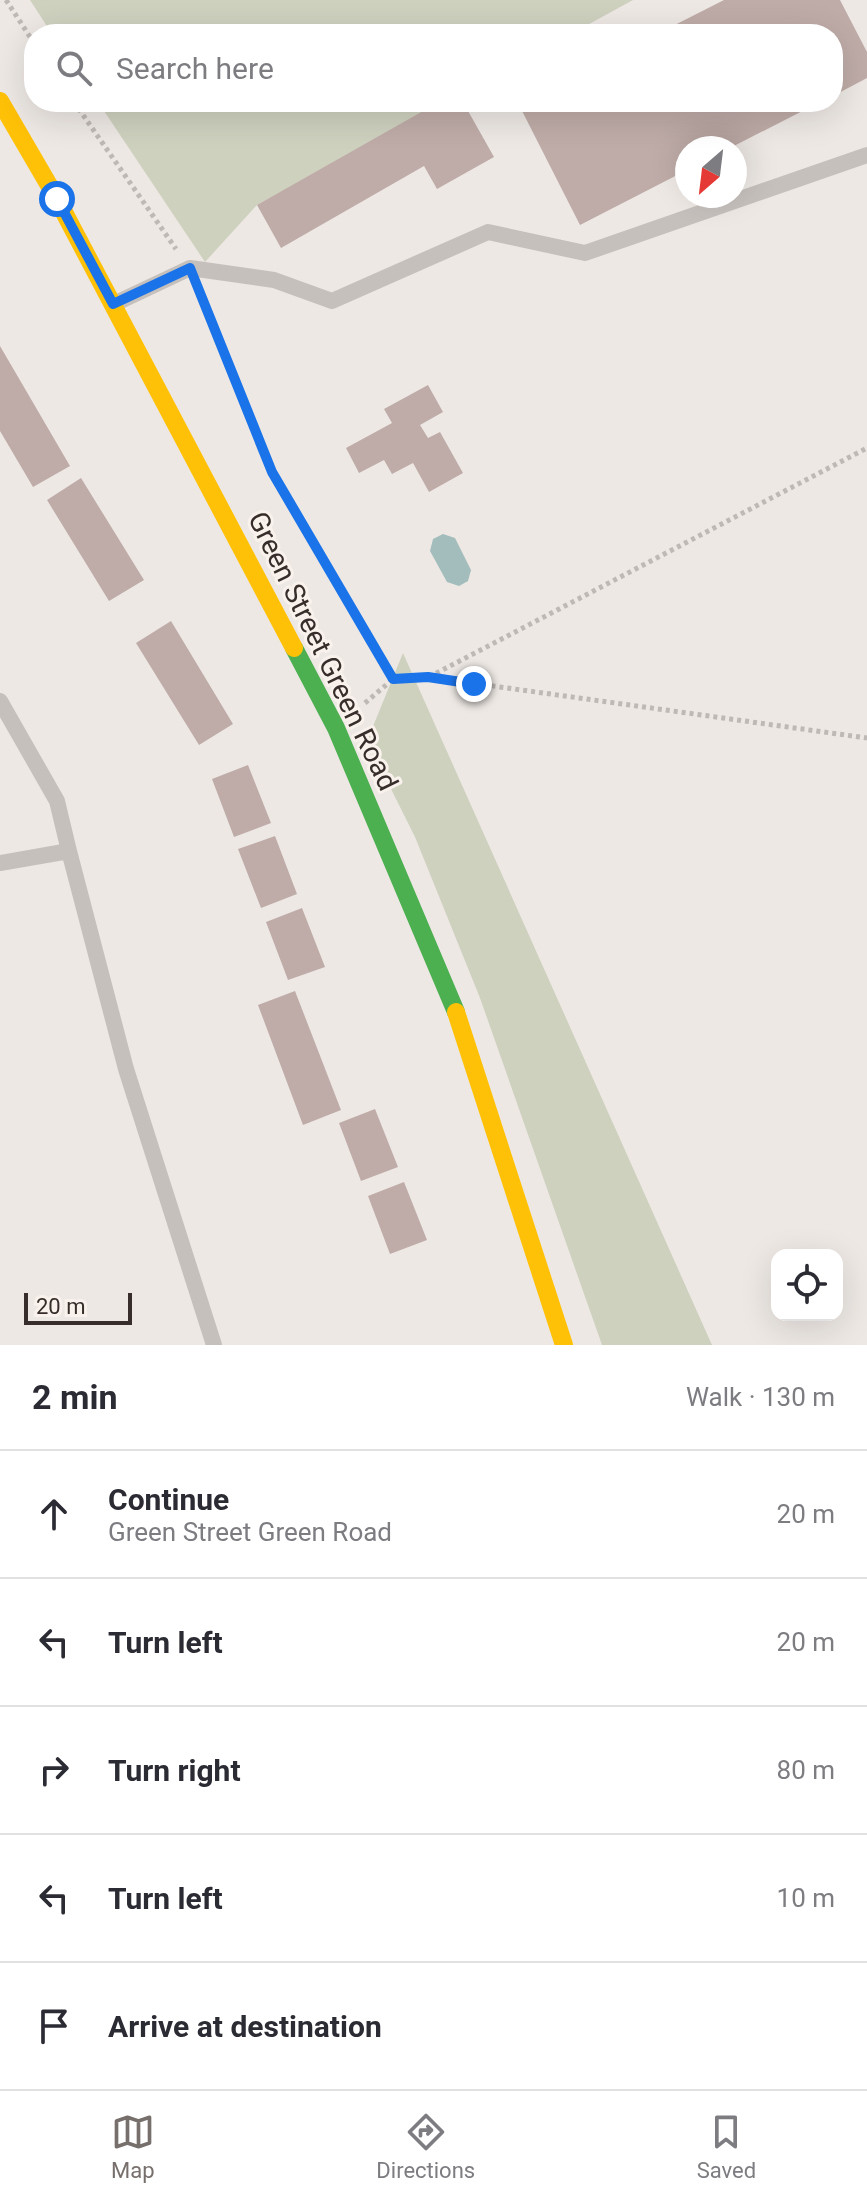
<!DOCTYPE html>
<meta charset="utf-8">
<style>
body{margin:0;font-family:Roboto,sans-serif;background:#f2f2f3;color:#2b2b33}
.controls{position:absolute;right:24px;bottom:24px;display:grid;overflow:hidden;border-radius:16px;box-shadow:0 8px 32px #0002}
.controls button{width:72px;height:72px;display:grid;place-items:center;padding:0;border:0;border-bottom:2px solid #e1e1e2;background:#fff;color:#2b2b33;font:40px sans-serif}
.compass{position:absolute;left:675px;top:136px;width:72px;height:72px;border-radius:50%;background:#fff;box-shadow:0 8px 32px #0002;rotate:208deg}
.scale{position:absolute;left:24px;bottom:20px;width:108px;box-sizing:border-box;padding-left:8px;border:4px solid #372e2b;border-top:0;font-size:22px;line-height:28px;white-space:nowrap;color:#372e2b;-webkit-text-stroke:6px #f9f2ec;paint-order:stroke}
.stop{position:absolute;width:24px;height:24px;margin:-18px;border:6px solid #1a73e8;border-radius:50%;background:#fff}
.stop.end{background:#1a73e8;border-color:#fff;box-shadow:0 2px 8px #0008}
.list{margin:0;padding:0;list-style:none}
h2{display:flex;justify-content:space-between;align-items:center;height:104px;margin:0;padding:0 32px;font-size:34px}
h2 small{font-size:26px;font-weight:400;color:#7c7c81}
.list li{display:grid;grid-template-columns:52px 1fr auto;gap:24px;align-items:center;box-sizing:border-box;height:128px;padding:0 32px;border-top:2px solid #e1e1e2}
.list b{display:block;font-size:30px;white-space:nowrap}
.list p{margin:0;font-size:26px;white-space:nowrap;color:#7c7c81}
.list em{font-size:26px;font-style:normal;color:#7c7c81}
.icon{flex:none;width:44px;height:44px;fill:none;stroke:currentColor;stroke-width:2;stroke-linecap:round;stroke-linejoin:round}
.map{position:relative;flex:none;width:867px;height:1345px;overflow:hidden}
.search{position:absolute;background:#fff;box-shadow:0 8px 32px #0002;left:24px;right:24px;top:24px;height:88px;display:flex;align-items:center;gap:20px;box-sizing:border-box;padding:0 28px;border-radius:32px;color:#7c7c81;font-size:30px}
.sheet{height:744px;background:#fff}
nav{display:flex;justify-content:space-around;align-items:center;box-sizing:border-box;height:112px;border-top:2px solid #e1e1e2;background:#fff;font-size:22px;color:#7c7c81}
nav a{display:grid;justify-items:center;gap:4px}
nav .on{color:#776f6c}
.map>svg:first-child{display:block}
.green{fill:#cfd1bf}
.water{fill:#a2bdbb}
.building{fill:#bfaca8}
.lines{fill:none;stroke-linecap:round;stroke-linejoin:round}
.path{stroke:#bfb9b5;stroke-width:5;stroke-dasharray:4 4;stroke-linecap:butt}
.lane{stroke:#c6c0bd;stroke-width:16}
.fast{stroke:#4caf50;stroke-width:18}
.slow{stroke:#ffc107;stroke-width:18}
.route{stroke:#1a73e8;stroke-width:10}
.labels{text-anchor:middle;dominant-baseline:central;stroke-width:6;stroke-linejoin:round;paint-order:stroke}
.street-label{font-size:28px;fill:#372e2b;stroke:#f9f2ec}
</style>
<div class="map">
<svg width="867" height="1345" viewBox="0 0 867 1345">
<rect width="100%" height="100%" fill="#ede8e4"/>
<path class="green" d="M30,0H633L571,34H52Z
M98,102H447L257,205L205,262Z
M403,653L712,1345H602L480,998L415,837L367,741Z"/>
<path class="water" d="M443,534L455,538L471,570L468,581L459,586L447,582L430,551L433,539Z"/>
<path class="building" d="M724,0H840L867,52V78L833,96V34H657Z
M439,102H463L494,157L437,189L424,166L281,248L257,205Z
M524,102H820L730,148H687V170L580,225L519,105Z
M0,346L70,466L33,487L0,431Z
M428,385L443,412L420,425L428,438L440,432L463,473L429,492L413,463L392,474L384,460L359,473L346,448L392,423L384,409Z
M81,478L144,580L109,601L47,500Z
M171,621L233,724L199,745L136,643Z
M248,765L271,823L234,837L212,779Z
M275,836L297,894L261,908L238,849Z
M302,908L325,967L288,980L266,922Z
M295,991L341,1110L303,1125L258,1005Z
M375,1109L398,1167L361,1181L339,1123Z
M404,1182L427,1240L390,1254L368,1196Z"/>
<g class="lines">
<path class="path" d="M6,0L34,43
M74,102L176,249
M201,297L272,472L393,679
M429,677L867,448
M365,703L393,679L428,677L867,738"/>
<path class="lane" d="M114,304L190,268L274,280L332,301L488,232L585,253L867,155
M0,701L57,801L69,851
M0,863L69,851L126,1069L214,1345"/>
<path class="fast" d="M294,648L336,728L456,1012"/>
<path class="slow" d="M0,101L57,199L294,648
M456,1012L564,1345"/>
</g>
<g class="lines">
<path class="route" d="M57,199L113,304L190,268L272,472L393,679L428,677L474,684"/>
</g>
<g class="labels">
<g class="street-label">
<text transform="translate(323 651) rotate(64)">Green Street Green Road</text>
</g>
</g>
</svg>
<div class="controls">
<button><svg class="icon" aria-label="locate" viewBox="0 0 24 24"><circle cx="12" cy="12" r="6"/><path d="M12 2v4M12 18v4M2 12h4M18 12h4"/></svg></button>
</div>
<svg class="compass" viewBox="-18 -18 36 36"><path d="M0-13l5 13h-10z" fill="#e53935"/><path d="M0 13l5-13h-10z" fill="#7c7c81"/></svg>
<div class="scale">20 m</div>
<div class="stop" style="left:57px;top:199px"></div>
<div class="stop end" style="left:474px;top:684px"></div>
<div class="search"><svg class="icon" aria-label="search" viewBox="0 0 24 24"><circle cx="10" cy="10" r="6"/><path d="M15 15l6 6"/></svg>Search here</div>
</div>
<section class="sheet">
<h2>2 min<small>Walk · 130 m</small></h2>
<ul class="list">
<li><svg class="icon" aria-label="ahead" viewBox="0 0 24 24"><path d="M12 20V5M6 11l6-6 6 6"/></svg><div><b>Continue</b><p>Green Street Green Road</p></div><em>20 m</em></li>
<li><svg class="icon" aria-label="left" viewBox="0 0 24 24"><path d="M17 20v-9H6M10 6l-5 5 5 5"/></svg><div><b>Turn left</b></div><em>20 m</em></li>
<li><svg class="icon" aria-label="right" viewBox="0 0 24 24"><path d="M7 20v-9h11M14 6l5 5-5 5"/></svg><div><b>Turn right</b></div><em>80 m</em></li>
<li><svg class="icon" aria-label="left" viewBox="0 0 24 24"><path d="M17 20v-9H6M10 6l-5 5 5 5"/></svg><div><b>Turn left</b></div><em>10 m</em></li>
<li><svg class="icon" aria-label="arrive" viewBox="0 0 24 24"><path d="M6 21V4h12l-3 4 3 4H6"/></svg><div><b>Arrive at destination</b></div></li>
</ul>
</section>
<nav>
<a class="on"><svg class="icon" aria-label="map" viewBox="0 0 24 24"><path d="M3 6l6-2 6 2 6-2v14l-6 2-6-2-6 2zM9 4v14M15 6v14"/></svg>Map</a>
<a><svg class="icon" aria-label="directions" viewBox="0 0 24 24"><path d="M12 3l9 9-9 9-9-9zM9 14v-3h6M13 9l2 2-2 2"/></svg>Directions</a>
<a><svg class="icon" aria-label="saved" viewBox="0 0 24 24"><path d="M7 4h10v16l-5-4-5 4z"/></svg>Saved</a>
</nav>
